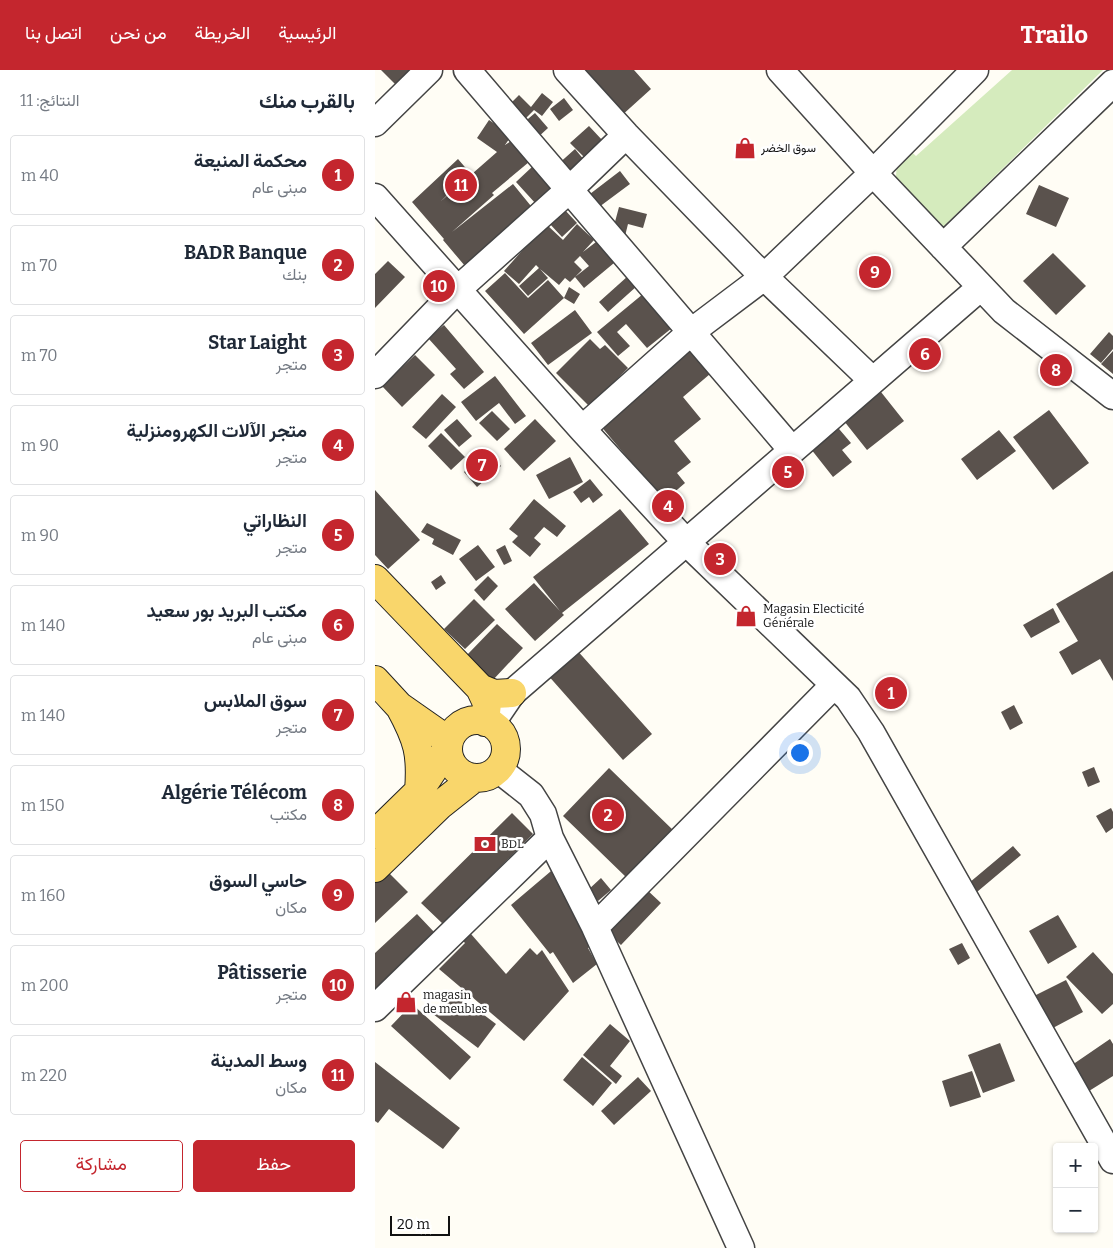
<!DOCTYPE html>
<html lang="ar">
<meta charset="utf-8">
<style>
body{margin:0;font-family:Bitter,Vazirmatn,serif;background:#f6f6f7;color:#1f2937;direction:rtl}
.controls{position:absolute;right:15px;bottom:15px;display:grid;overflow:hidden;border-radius:5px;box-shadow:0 1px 4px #0004}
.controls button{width:45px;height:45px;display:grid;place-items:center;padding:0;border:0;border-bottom:1px solid #e0e1e3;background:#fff;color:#1f2937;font:25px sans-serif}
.scale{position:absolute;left:15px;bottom:12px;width:60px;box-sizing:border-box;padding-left:5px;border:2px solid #111;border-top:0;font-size:14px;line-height:18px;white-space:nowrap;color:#111;-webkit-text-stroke:4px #fff;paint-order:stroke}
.you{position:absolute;left:424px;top:682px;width:18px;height:18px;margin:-12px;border:4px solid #fff;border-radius:50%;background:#1a73e8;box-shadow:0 0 0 8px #1a73e833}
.badge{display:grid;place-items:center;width:32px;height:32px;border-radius:50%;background:#c4262e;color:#fff;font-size:16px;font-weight:700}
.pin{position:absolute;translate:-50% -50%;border:2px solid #fff;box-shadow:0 1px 5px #0006}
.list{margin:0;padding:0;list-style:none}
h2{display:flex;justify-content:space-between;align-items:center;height:65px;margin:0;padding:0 20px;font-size:21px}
h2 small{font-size:16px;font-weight:400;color:#747a83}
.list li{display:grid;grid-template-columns:32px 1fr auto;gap:15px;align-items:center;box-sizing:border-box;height:80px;margin:0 10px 10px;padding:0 10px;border:1px solid #e0e1e3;border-radius:5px}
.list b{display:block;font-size:19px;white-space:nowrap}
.list p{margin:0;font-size:16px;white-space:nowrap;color:#747a83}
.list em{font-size:16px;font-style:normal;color:#747a83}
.actions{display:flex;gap:10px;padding:15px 20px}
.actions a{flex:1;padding:11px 0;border:1px solid #c4262e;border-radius:5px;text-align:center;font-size:18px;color:#c4262e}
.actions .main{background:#c4262e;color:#fff}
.map{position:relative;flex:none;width:738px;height:1178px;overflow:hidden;direction:ltr}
header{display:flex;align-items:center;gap:30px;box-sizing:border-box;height:70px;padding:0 25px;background:#c4262e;color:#fff}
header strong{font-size:24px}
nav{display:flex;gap:28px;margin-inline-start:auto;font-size:18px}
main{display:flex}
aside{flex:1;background:#fff}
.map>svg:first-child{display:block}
.green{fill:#d5ebbd}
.building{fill:#5a524d}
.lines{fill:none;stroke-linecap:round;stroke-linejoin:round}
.minor-casing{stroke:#444;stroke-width:29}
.major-casing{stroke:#222;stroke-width:30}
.minor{stroke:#fff;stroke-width:26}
.major{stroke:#f9d66b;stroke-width:28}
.labels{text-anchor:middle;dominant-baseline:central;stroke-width:5;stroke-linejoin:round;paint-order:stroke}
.poi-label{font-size:12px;fill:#111;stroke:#fff;text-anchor:start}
</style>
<header>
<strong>Trailo</strong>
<nav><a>الرئيسية</a><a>الخريطة</a><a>من نحن</a><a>اتصل بنا</a></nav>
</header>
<main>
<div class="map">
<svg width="738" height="1178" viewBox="0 0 738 1178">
<rect width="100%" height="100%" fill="#fffdf5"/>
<path class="green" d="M637,0H728L568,157L521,107L522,90L531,77L541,86Z"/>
<path class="building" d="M6,0H44L24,18Z
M203,0H259L276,19L245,47Z
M167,23L178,32L167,46L159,40L147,52L132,37L144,25L156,37Z
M189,28L198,40L184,51L175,39Z
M160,43L173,58L161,69L147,54Z
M114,50L137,65L130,75L136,71L154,92L117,123L119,125L77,162L138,114L160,141L90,196L68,170L69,169L37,132L83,89L95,103L65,132L122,82L102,68Z
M214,56L228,71L210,88L195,73Z
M200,79L210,91L191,108L181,96Z
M158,96L179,118L161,134L141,112Z
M245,101L255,114L220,140L211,127Z
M664,115L694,128L681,157L651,144Z
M244,137L272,144L268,158L253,154L250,166L237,163Z
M189,139L202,153L187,167L174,153Z
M171,154L188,170L202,154L219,170L208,182L221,172L239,193L209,218L200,207L214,196L205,186L199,192L207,200L195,212L190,208L184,215L165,199L173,208L153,226L144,216L164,198L161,195L144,214L129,201Z
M678,183L711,216L681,245L648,211Z
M13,191L30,207L0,238V204Z
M130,203L153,228L173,210L189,228L194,217L205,224L199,234L189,228L149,264L110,221Z
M253,206L262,216L233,242L224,232Z
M268,224L297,258L272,278L251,254L242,262L255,276L243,286L222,262Z
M200,240L217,263L173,295L156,273Z
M69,255L109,302L89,319L75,304L81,299L53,268Z
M734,262L738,266V279L726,293L715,284Z
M215,269L225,279L230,275L253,298L215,337L181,303Z
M314,280L335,304L308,327L326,349L299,371L316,392L302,403L310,413L289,431L224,354Z
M738,281V304L726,294Z
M40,285L60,305L27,337L7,316Z
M120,306L151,346L140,354L124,333L101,351L86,332Z
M506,322L529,351L492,380L469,351Z
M67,324L81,337L51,369L37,357Z
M674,340L714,393L678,420L638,367Z
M117,341L135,359L122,371L104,353Z
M82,349L97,366L84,377L69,360Z
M160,349L181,371L149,401L129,379Z
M459,353L476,373L467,380L477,392L458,407L432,374Z
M624,360L641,381L602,410L586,389Z
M66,363L90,387L76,400L53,376Z
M112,381L126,396L102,417L89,402Z
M195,387L208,412L174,429L161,405Z
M215,409L228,425L218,433L214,427L206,433L198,422Z
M0,420L45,470L13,499L0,485Z
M159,429L191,456L182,467L169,457L159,468L166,474L155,487L137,472L143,466L134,459Z
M245,439L274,474L187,543L189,545L160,571L130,539L159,513L185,541L158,507Z
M52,453L86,470L78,485L57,474L59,469L46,462Z
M103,475L120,497L101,511L84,489Z
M130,475L137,491L129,495L121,480Z
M738,501V611L725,589L697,605L684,582L703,571L681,534Z
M66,505L71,513L61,520L56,512Z
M113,506L123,516L109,531L99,520Z
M99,529L120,550L90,579L69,559Z
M678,538L685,552L656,568L648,555Z
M122,554L148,578L117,611L91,586Z
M200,578L277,664L248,690L171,603Z
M639,635L648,653L635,660L626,642Z
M719,697L725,712L713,717L707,702Z
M234,698L299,761L253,809L188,746Z
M736,738L738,742V758L731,763L721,746Z
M137,743L158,764L68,854L46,833Z
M638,776L646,785L596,827L588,818Z
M182,796L206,838L198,844L216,876L213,878L222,894L198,913L178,882L175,884L136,835Z
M11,800L33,822L0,853V811Z
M226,808L236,820L223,831L213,820Z
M271,819L286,833L246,875L231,861Z
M42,844L60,863L0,920V883Z
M683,845L702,877L673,894L654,861Z
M96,864L131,904L155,878L162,885L167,880L194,921L149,971L64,899L90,873L88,871Z
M587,873L595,888L583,895L574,879Z
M718,882L738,904V934L727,944L691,907Z
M691,910L708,942L676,959L659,926Z
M76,920L121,954L103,978L58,944Z
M37,934L96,987L75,1010L16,956Z
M235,954L255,971L235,996L247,1006L241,1014L208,985Z
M735,969L738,974V1006L714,1021L697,995Z
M625,973L640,1011L608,1023L593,985Z
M207,987L237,1013L218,1036L188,1010Z
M0,992L85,1058L68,1079L14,1039L3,1053L0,1051Z
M597,1001L606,1027L575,1037L567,1011Z
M263,1007L276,1021L239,1055L226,1041Z"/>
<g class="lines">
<g class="minor-casing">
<path id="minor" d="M92,0L417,380
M192,0L251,65L378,196L497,310
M405,0L498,103L629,241L738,326
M0,53L54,0
M0,127L207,359L311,472L473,628L496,662L738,1090
M568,177L738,13
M0,305L82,220L195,119L251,65
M207,359L316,262L389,207L498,103L600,0
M116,654L137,623L606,217
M123,699L156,725L168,744L175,768L220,857L366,1178
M220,857L459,615
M0,938L175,768"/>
</g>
<g class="major-casing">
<path id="major" d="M0,509L105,618L112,633L110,652
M0,610L24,636L74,671
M105,618L119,624L137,623
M25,637C43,670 47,684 44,721
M73 679a29 29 0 1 1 58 0a29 29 0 1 1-58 0Z
M0,764L44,721L72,679
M0,798L65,735L99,708"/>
</g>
<use href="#minor" class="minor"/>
<use href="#major" class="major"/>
</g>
<defs>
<g id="shop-bare" transform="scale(1.725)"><path d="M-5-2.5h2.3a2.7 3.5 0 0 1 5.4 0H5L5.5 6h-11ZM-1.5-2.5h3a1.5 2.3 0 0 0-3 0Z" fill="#c4262e" stroke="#fff" stroke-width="2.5" paint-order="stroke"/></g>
<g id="bank-bare" transform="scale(1.725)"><path d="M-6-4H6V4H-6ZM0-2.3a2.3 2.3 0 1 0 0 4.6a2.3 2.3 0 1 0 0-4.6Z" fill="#c4262e" stroke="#fff" stroke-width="2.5" paint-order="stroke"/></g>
</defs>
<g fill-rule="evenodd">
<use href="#shop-bare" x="370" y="78"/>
<use href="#shop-bare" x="371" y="546"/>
<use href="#bank-bare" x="110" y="774"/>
<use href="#shop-bare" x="31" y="932"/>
</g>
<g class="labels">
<g class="poi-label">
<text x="386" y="78">سوق الخضر</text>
<text x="388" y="539">Magasin Electicité<tspan x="388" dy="14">Générale</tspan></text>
<text x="126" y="774">BDL</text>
<text x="48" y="925">magasin<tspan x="48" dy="14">de meubles</tspan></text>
</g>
</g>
</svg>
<div class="controls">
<button>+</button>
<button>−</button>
</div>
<div class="scale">20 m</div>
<div class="you"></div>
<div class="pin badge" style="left:516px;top:623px">1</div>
<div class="pin badge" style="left:233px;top:745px">2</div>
<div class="pin badge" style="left:345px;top:489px">3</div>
<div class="pin badge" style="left:293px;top:436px">4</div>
<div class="pin badge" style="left:413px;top:402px">5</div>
<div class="pin badge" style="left:550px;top:284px">6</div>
<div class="pin badge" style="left:107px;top:395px">7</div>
<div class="pin badge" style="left:681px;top:300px">8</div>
<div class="pin badge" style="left:500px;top:202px">9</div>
<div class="pin badge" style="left:64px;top:216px">10</div>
<div class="pin badge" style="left:86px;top:115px">11</div>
</div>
<aside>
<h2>بالقرب منك<small>النتائج: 11</small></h2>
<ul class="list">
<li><span class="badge">1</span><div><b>محكمة المنيعة</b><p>مبنى عام</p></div><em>40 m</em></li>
<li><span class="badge">2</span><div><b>BADR Banque</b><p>بنك</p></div><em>70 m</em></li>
<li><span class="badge">3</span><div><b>Star Laight</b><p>متجر</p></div><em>70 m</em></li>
<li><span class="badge">4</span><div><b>متجر الآلات الكهرومنزلية</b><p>متجر</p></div><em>90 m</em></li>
<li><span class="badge">5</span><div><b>النظاراتي</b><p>متجر</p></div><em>90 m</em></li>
<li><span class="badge">6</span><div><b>مكتب البريد بور سعيد</b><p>مبنى عام</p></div><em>140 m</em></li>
<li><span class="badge">7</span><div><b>سوق الملابس</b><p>متجر</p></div><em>140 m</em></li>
<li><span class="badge">8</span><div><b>Algérie Télécom</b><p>مكتب</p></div><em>150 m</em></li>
<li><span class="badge">9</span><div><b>حاسي السوق</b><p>مكان</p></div><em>160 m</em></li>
<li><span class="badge">10</span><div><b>Pâtisserie</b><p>متجر</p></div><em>200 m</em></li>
<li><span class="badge">11</span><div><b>وسط المدينة</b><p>مكان</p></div><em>220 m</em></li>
</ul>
<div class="actions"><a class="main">حفظ</a><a>مشاركة</a></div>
</aside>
</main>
